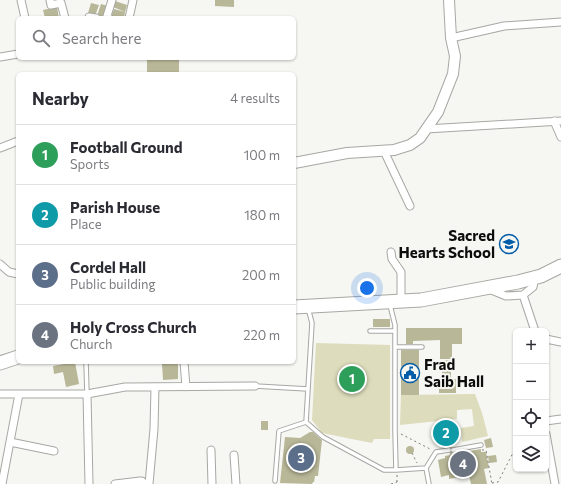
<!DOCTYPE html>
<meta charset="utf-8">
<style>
body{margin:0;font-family:Commissioner,sans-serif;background:#f7f7f7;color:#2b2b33}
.controls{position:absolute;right:12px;bottom:12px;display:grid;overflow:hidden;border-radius:6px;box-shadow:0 1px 3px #0004}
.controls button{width:36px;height:36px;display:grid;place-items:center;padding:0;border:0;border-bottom:1px solid #e1e1e2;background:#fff;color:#2b2b33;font:20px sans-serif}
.you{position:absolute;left:367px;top:288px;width:14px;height:14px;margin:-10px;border:3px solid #fff;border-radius:50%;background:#1a73e8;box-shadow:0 0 0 6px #1a73e833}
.badge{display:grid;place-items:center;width:26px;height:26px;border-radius:50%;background:#005ca9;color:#fff;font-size:13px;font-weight:700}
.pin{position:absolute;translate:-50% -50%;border:2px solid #fff;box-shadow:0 1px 4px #0006}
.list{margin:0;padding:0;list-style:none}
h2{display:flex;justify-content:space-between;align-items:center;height:52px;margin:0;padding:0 16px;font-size:17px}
h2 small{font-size:13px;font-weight:400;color:#7c7c81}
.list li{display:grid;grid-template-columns:26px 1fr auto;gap:12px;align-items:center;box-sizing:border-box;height:60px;padding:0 16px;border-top:1px solid #e1e1e2}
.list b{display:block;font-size:15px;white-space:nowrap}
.list p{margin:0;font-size:13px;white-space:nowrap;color:#7c7c81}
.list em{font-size:13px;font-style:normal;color:#7c7c81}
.icon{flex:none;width:22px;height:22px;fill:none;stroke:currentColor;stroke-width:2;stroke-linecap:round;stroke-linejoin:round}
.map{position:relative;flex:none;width:561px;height:484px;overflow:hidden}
.search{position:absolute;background:#fff;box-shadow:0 1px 3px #0004;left:16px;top:16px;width:280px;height:44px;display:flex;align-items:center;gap:10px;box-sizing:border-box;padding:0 14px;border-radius:6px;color:#7c7c81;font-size:15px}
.panel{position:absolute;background:#fff;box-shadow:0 1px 3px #0004;left:16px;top:72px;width:280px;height:292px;border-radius:6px}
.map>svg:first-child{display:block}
.green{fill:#dddcbc}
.building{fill:#b8b798}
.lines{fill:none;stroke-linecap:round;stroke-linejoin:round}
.lane-casing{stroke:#a7a7a4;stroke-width:5.5}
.street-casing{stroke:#a7a7a4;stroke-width:9}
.secondary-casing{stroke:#a7a7a4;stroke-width:12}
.highway-casing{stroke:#a7a7a4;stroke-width:15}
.path{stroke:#7d7d7b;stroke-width:1;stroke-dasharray:2 3;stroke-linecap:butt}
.lane{stroke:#fff;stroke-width:3.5}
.street{stroke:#fff;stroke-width:7}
.secondary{stroke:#fff;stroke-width:10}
.highway{stroke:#fff;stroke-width:13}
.labels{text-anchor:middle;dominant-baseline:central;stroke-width:4;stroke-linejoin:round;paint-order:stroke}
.poi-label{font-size:15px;font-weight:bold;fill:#0d0d0c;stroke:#f6f6f2;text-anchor:end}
</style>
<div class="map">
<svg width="561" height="484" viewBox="0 0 561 484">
<rect width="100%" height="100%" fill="#f6f6f2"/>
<path class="green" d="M316,343L390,345V439H374L372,443L322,433L312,420Z
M475,394L482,413L488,436L462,442L461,428L474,426L472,409L457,410V419L400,425L401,395Z"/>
<path class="building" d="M215,0H234V7L215,6Z
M115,1L127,5L125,12L113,7Z
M91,3L99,5L95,16L88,13Z
M101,4L108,6L105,18L97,16Z
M57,7L59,18H45L43,10Z
M114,9L125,12L124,18L111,17Z
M147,58H179V74H147Z
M373,319H390V327H373Z
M406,328H462V344H452V359H440V340L413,341V344H406Z
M401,350H419V395H401Z
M451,360V379H456V393H439V381L442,380V361Z
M75,362L79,384L66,387L63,372L54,374L53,366Z
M178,363V379L163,380L162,364Z
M261,421H268V430H261Z
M458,426L459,438L451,439L453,454L481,449V452H486L489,468L484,469L487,484H471L469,475L449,479V475L441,477L438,460L445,458V456L450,455L447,439L435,441L434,428Z
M310,432H313L322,440L318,476H315L314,482H313L312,484L280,483L285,437L300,438Z
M491,438L493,447L486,448L484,440Z
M406 450a4 4 0 1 1 8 0a4 4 0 1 1-8 0Z
M496,455L497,462L489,463L488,456Z"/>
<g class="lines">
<g class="lane-casing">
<path id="lane" d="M390,305L395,325V431L396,470L426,468L436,452L449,450
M370,331H395
M396,347H422
M86,362L87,394
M255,386L308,389
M306,422L312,323L308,308
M306,422L323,437L384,470H396
M453,450L481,445
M426,468L429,484
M275,481L279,431L306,422"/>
</g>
<g class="street-casing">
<path id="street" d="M21,0L25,18
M50,0L51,5L61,3L65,18
M89,17L96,18
M109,18L107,16L112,0
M129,18L133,0
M451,38L504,26L561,22
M0,57L18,54
M554,121L561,137
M426,129L561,121
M0,148L18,141
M384,151L410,206
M391,252L392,259L401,272V301
M0,264L9,272L18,274
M489,289L506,296L523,295L533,287L535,277
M523,295L535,331
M546,339L561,342
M184,362L186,387
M0,394H87L125,387L255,386
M87,394L89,484
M546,421L561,419
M546,434L555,484
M10,442L54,451
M211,450L212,484
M234,455L236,484
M2,484L19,394
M115,484L140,481H142L144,484
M149,484L154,429L155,387"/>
</g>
<g class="secondary-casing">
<path id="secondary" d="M294,163L347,153L394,150L410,145L420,138L438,112L453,74L455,56L451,38L449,0"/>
</g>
<g class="highway-casing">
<path id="highway" d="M294,307L421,300L518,282L541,276L561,266
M0,363L18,357"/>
</g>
<path class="path" d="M401,434L432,450
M482,450H486L492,484
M412,453L417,463
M397,475V484
M492,483L498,482L516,447
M391,484L397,482"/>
<use href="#lane" class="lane"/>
<use href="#street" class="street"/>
<use href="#secondary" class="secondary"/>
<use href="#highway" class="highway"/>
</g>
<defs>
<g id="school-ring" transform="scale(1)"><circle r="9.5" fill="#f6f6f2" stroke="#005ca9" stroke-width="1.5"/><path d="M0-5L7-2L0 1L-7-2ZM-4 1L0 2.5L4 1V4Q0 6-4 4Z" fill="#005ca9"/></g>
<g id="civic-ring" transform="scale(1)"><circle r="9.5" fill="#f6f6f2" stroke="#005ca9" stroke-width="1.5"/><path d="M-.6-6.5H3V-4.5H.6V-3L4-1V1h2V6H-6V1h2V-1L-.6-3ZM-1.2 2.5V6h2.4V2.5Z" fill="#005ca9"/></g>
</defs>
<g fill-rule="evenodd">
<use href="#school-ring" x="509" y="244"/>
<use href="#civic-ring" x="410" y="373"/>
</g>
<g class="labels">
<g class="poi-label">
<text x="495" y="235">Sacred<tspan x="495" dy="17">Hearts School</tspan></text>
<text x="424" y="364" text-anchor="start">Frad<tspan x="424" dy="17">Saib Hall</tspan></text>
</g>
</g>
</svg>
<div class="controls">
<button>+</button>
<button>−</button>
<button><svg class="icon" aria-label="locate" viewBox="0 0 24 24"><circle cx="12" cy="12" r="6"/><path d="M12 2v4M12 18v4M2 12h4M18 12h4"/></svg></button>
<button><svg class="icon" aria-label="layers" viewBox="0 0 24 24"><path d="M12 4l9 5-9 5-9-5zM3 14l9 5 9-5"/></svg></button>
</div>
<div class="you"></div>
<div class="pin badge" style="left:352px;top:379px;background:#2e9e5b">1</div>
<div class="pin badge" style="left:446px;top:433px;background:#0f9aa8">2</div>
<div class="pin badge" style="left:301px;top:458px;background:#5c6f8a">3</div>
<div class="pin badge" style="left:463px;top:464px;background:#6b7280">4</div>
<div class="search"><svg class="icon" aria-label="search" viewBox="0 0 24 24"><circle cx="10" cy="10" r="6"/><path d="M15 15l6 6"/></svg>Search here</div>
<section class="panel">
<h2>Nearby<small>4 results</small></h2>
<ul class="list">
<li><span class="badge" style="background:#2e9e5b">1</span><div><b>Football Ground</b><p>Sports</p></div><em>100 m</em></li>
<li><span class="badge" style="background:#0f9aa8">2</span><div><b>Parish House</b><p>Place</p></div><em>180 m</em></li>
<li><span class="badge" style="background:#5c6f8a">3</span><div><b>Cordel Hall</b><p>Public building</p></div><em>200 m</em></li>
<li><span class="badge" style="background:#6b7280">4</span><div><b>Holy Cross Church</b><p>Church</p></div><em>220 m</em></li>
</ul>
</section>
</div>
